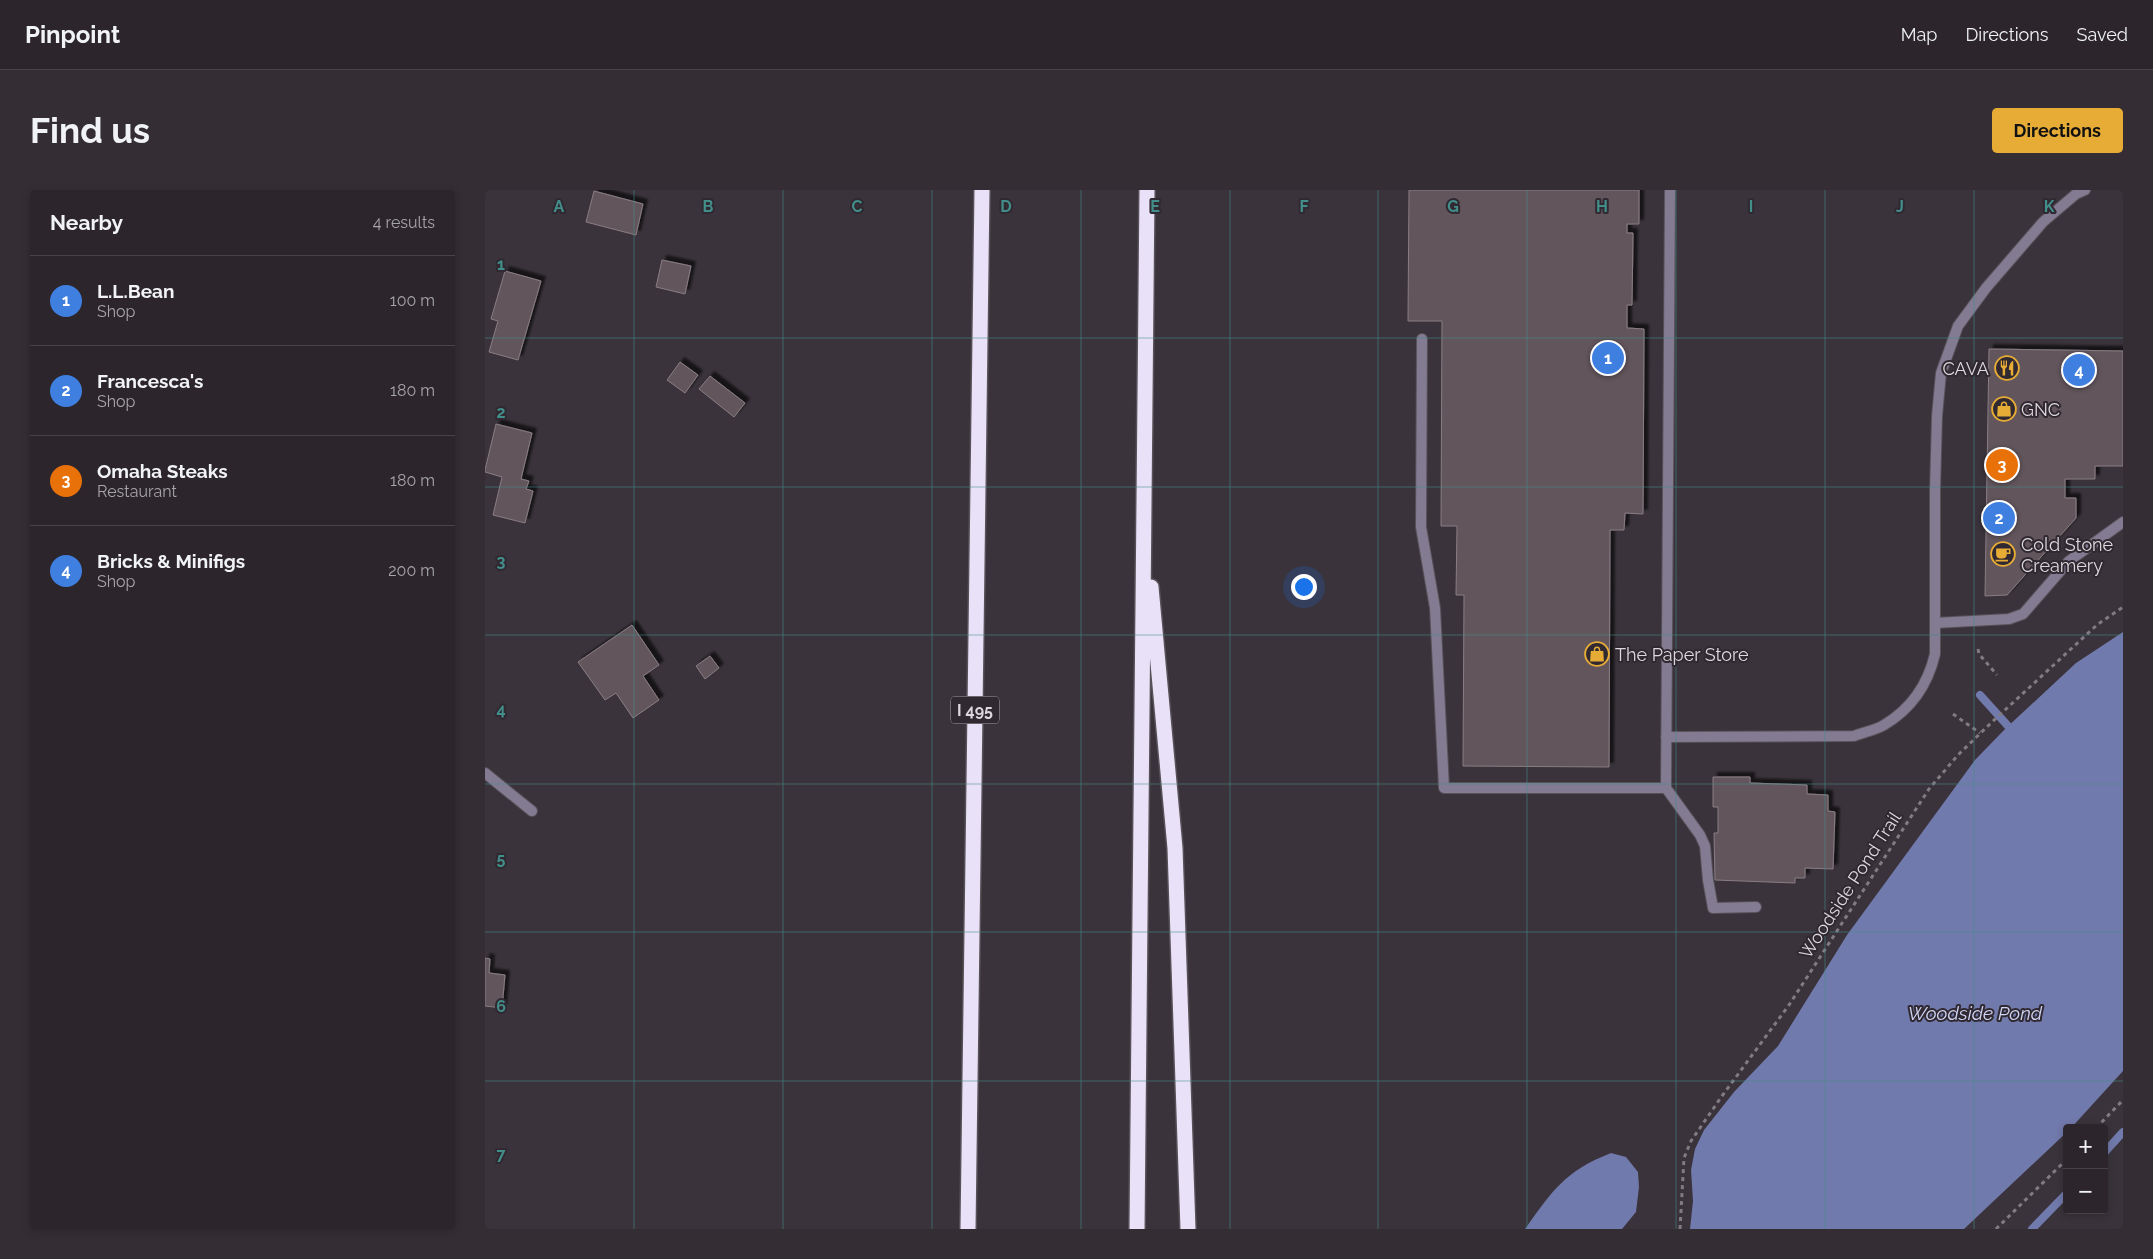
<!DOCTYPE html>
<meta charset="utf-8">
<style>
body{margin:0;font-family:Raleway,sans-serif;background:#342e34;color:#f1f3f6}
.controls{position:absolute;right:15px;bottom:15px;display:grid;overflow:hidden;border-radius:5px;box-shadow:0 2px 8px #0003}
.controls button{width:45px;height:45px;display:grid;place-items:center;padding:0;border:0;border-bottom:1px solid #484348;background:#2c262c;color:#f1f3f6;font:25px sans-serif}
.you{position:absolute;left:818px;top:396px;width:18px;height:18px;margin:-12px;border:4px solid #fff;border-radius:50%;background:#1a73e8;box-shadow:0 0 0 8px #1a73e833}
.badge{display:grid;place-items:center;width:32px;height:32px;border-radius:50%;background:#e7ac36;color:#fff;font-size:16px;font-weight:700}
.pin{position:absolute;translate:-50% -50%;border:2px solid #fff;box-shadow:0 1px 5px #0006}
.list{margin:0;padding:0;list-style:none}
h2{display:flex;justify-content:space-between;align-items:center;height:65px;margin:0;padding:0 20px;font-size:21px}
h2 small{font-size:16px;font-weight:400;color:#a6a5a9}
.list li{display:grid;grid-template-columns:32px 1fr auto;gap:15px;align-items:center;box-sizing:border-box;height:90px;padding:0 20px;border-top:1px solid #484348}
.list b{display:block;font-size:19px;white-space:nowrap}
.list p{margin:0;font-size:16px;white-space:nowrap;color:#a6a5a9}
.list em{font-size:16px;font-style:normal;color:#a6a5a9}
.map{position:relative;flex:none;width:1638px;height:1039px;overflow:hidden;border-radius:5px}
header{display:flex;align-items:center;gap:30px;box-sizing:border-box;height:70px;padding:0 25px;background:#2c262c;border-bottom:1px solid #484348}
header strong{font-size:24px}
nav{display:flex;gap:28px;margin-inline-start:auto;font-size:18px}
.intro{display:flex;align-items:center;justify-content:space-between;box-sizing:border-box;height:120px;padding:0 30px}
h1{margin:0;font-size:35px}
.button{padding:12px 22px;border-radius:5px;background:#e7ac36;color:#111;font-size:18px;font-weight:700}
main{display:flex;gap:30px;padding:0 30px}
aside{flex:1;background:#2c262c;border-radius:5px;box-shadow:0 2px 8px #0003}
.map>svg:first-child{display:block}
.water{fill:#717aac}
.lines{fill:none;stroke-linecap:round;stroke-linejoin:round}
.stream{stroke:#717aac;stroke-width:8}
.building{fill:#62575c;stroke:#897d83;filter:url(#shadow)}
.lane-casing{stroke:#575158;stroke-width:12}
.street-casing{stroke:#575158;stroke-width:12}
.highway-casing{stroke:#575158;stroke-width:18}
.path{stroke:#817b82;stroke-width:3;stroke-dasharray:4 4;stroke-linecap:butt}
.lane{stroke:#827b92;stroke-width:10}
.street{stroke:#827b92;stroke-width:10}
.highway{stroke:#e8e1f7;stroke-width:15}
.grid{fill:none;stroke:#428e8a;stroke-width:1;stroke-opacity:0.55}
.labels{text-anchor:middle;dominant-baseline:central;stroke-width:4;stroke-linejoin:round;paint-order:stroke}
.shield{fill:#302931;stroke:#a9a4a9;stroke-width:1}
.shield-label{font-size:16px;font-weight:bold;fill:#ddd8dd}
.poi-label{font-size:18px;fill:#ddd8dd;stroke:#302931;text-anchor:start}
.street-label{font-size:18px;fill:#ddd8dd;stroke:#302931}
.water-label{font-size:19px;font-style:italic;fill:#d0d6f5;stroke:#302931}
.grid-label{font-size:16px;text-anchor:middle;font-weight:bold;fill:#428e8a;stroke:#302931;stroke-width:4;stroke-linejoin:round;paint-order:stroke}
</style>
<header>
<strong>Pinpoint</strong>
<nav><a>Map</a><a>Directions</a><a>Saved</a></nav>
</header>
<div class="intro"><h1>Find us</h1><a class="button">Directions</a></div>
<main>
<aside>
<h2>Nearby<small>4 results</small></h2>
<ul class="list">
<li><span class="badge" style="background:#3f7fe0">1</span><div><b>L.L.Bean</b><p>Shop</p></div><em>100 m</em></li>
<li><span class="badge" style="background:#3f7fe0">2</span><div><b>Francesca's</b><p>Shop</p></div><em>180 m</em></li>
<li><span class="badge" style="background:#e8710a">3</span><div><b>Omaha Steaks</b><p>Restaurant</p></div><em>180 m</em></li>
<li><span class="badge" style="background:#3f7fe0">4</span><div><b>Bricks &amp; Minifigs</b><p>Shop</p></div><em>200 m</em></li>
</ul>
</aside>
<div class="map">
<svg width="1638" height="1039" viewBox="0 0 1638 1039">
<defs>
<filter id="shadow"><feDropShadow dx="4.5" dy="-4.5" stdDeviation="1" flood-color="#0009"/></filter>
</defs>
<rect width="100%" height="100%" fill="#3a333b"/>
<path class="water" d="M1638,442V881L1586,938H1582V942L1479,1039H1205L1208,1011L1206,980L1210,959L1219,940L1249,902L1293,856L1362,745L1490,570L1520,539L1591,473Z
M1126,963L1141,967L1153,982L1154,997L1151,1022L1137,1039H1040C1068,1000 1080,981 1126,963Z"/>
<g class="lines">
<path class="stream" d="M1495,505L1523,536
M1619,963L1638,942
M1547,1039L1582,1003"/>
</g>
<path class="building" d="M924,0H1154V34H1142V43H1148L1147,115H1142V138L1159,139L1158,324L1140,323L1139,340H1125L1124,577L978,576L979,405H971L972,336H956L957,131H923Z
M109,1L158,14L151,45L101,32Z
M177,70L206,76L200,104L171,97Z
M20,81L56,91L33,170L4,162L13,131L6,129Z
M1504,159L1638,161V276H1610V289H1580V308H1591V328L1522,405L1500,406Z
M195,172L213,185L200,203L182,190Z
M225,186L260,213L249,227L214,199Z
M11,234L47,243L36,289L44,291L41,299L48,301L40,333L8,325L17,287L0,282V280Z
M147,435L174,475L158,486L174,510L148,528L131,503L120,510L93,472Z
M225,466L234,478L220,489L211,476Z
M1228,587H1265V593L1322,595V604L1343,605V621L1350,622L1348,679L1320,678V688H1310V693L1230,690L1229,643H1233V617H1228Z
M0,768L5,769L4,783L20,785L17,818L0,816Z"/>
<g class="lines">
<g class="lane-casing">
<path id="lane" d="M937,149L936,337L950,418L959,598H1181L1185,0
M1450,433L1524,429L1538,424L1584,371L1638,332
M1181,547L1369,546C1379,542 1391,540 1399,535C1426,519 1443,494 1450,464V301L1452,226L1456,183L1473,136L1501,98L1558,32L1591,4L1600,0
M1181,598L1215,645L1220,656L1223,690L1228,718L1271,717"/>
</g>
<g class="street-casing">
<path id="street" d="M0,583L47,621"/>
</g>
<g class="highway-casing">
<path id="highway" d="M666,397L690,658L703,1039
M483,1039L497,0
M652,1039L662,0"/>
</g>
<path class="path" d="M1493,459L1494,464L1512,485
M1468,524L1495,543
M1611,938L1638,910
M1195,1039L1199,968L1206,951L1237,906L1304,815L1444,599L1473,565L1507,532L1613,434L1638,417
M1511,1039L1582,969"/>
<use href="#lane" class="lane"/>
<use href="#street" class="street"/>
<use href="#highway" class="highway"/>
</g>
<path class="grid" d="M149,0V1039M298,0V1039M447,0V1039M596,0V1039M745,0V1039M893,0V1039M1042,0V1039M1191,0V1039M1340,0V1039M1489,0V1039M0,148H1638M0,297H1638M0,445H1638M0,594H1638M0,742H1638M0,891H1638"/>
<defs>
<g id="restaurant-ring" transform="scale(1.25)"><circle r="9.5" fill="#302931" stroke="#e7ac36" stroke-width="1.5"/><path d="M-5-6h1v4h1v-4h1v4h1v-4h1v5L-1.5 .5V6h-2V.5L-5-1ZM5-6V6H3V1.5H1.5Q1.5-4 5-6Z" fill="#e7ac36"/></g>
<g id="shop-ring" transform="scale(1.25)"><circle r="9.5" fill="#302931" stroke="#e7ac36" stroke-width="1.5"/><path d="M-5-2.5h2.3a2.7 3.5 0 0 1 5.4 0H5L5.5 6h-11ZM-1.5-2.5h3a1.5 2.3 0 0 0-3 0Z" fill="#e7ac36"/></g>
<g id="cafe-ring" transform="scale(1.25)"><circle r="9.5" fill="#302931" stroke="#e7ac36" stroke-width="1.5"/><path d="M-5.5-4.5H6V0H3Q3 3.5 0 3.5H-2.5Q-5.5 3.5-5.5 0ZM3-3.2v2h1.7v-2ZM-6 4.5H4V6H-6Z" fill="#e7ac36"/></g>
</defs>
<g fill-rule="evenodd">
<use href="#restaurant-ring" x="1522" y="178"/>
<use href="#shop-ring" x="1519" y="219"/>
<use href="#cafe-ring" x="1518" y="364"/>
<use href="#shop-ring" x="1112" y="464"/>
</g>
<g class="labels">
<rect class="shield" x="466" y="506.5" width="48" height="27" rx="4"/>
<g class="shield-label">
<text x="490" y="520">I 495</text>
</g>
<g class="poi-label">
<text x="1504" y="178" text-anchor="end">CAVA</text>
<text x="1536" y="219">GNC</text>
<text x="1536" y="354">Cold Stone<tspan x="1536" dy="21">Creamery</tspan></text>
<text x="1130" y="464">The Paper Store</text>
</g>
<g class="street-label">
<text transform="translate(1365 695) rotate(-57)">Woodside Pond Trail</text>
</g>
<g class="water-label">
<text x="1490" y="823">Woodside Pond</text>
</g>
</g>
<g class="grid-label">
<text x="74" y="22">A</text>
<text x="223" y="22">B</text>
<text x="372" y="22">C</text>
<text x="521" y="22">D</text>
<text x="670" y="22">E</text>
<text x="819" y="22">F</text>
<text x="968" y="22">G</text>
<text x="1117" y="22">H</text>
<text x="1266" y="22">I</text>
<text x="1415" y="22">J</text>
<text x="1564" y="22">K</text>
<text x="16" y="80">1</text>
<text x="16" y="228">2</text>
<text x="16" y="377">3</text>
<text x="16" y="525">4</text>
<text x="16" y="674">5</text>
<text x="16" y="822">6</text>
<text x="16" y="970">7</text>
</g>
</svg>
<div class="controls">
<button>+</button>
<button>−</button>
</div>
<div class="you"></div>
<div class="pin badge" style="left:1123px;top:168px;background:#3f7fe0">1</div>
<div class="pin badge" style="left:1514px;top:328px;background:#3f7fe0">2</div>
<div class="pin badge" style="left:1517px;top:275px;background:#e8710a">3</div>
<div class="pin badge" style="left:1594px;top:180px;background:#3f7fe0">4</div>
</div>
</main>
